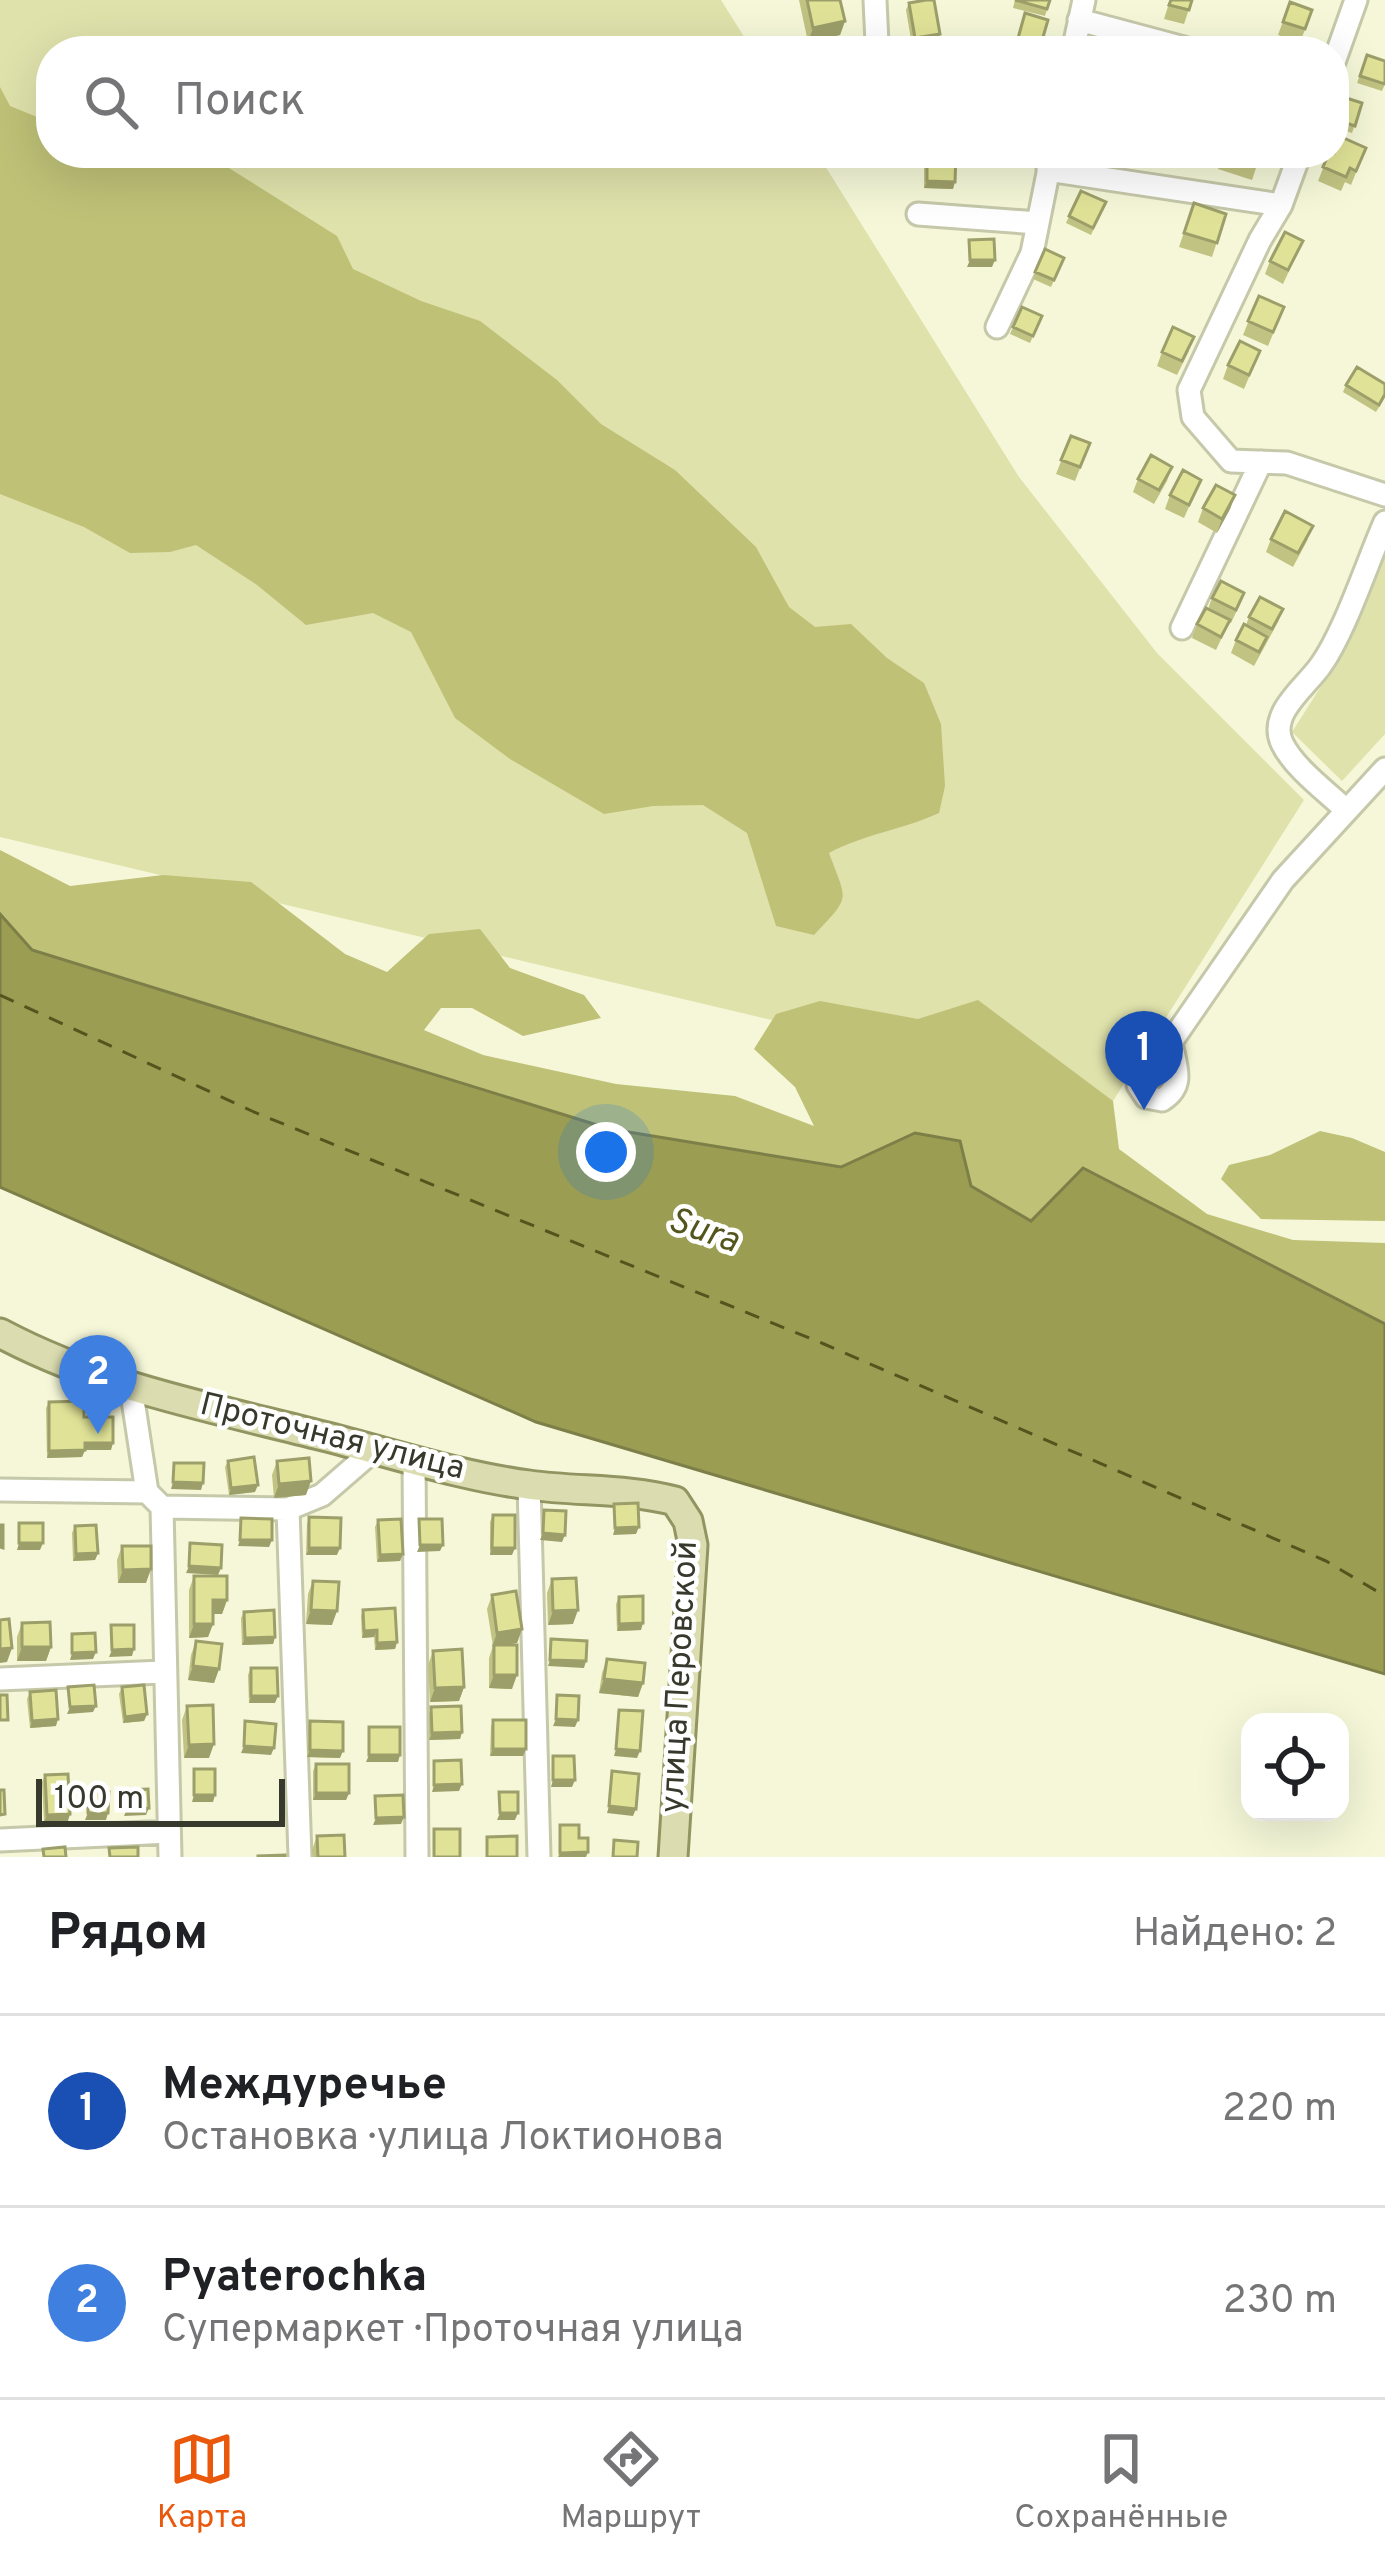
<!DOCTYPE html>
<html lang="ru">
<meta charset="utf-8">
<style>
body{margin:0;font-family:Overpass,sans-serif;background:#f2f2f2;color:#202124}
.controls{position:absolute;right:36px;bottom:36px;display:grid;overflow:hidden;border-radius:24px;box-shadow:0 12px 48px #0002}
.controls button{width:108px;height:108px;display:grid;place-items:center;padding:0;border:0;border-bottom:3px solid #e0e0e0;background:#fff;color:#202124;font:60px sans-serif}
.scale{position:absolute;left:36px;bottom:30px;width:249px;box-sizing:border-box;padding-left:12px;border:6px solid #38392d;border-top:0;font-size:33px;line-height:42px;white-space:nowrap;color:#38392d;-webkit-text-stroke:9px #fff;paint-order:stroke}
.you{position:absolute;left:606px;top:1152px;width:42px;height:42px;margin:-30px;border:9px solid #fff;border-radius:50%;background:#1a73e8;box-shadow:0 0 0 18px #1a73e833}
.badge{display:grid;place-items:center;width:78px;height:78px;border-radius:50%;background:#ea580c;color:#fff;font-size:39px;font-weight:700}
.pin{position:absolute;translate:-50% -99px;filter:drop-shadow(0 3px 6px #0008)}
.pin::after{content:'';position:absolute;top:63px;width:42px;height:36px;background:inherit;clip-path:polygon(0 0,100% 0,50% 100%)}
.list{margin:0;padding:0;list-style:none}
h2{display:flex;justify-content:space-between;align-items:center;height:156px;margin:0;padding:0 48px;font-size:51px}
h2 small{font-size:39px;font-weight:400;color:#757577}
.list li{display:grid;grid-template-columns:78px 1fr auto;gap:36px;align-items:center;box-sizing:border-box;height:192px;padding:0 48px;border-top:3px solid #e0e0e0}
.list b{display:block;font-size:45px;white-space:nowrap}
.list p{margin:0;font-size:39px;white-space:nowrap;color:#757577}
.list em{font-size:39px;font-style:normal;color:#757577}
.icon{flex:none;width:66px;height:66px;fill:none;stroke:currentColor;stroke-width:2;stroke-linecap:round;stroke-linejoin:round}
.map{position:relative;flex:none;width:1385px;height:1857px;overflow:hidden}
.search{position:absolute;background:#fff;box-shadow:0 12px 48px #0002;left:36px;right:36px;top:36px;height:132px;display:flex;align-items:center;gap:30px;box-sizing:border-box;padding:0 42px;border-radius:48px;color:#757577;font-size:45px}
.sheet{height:540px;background:#fff}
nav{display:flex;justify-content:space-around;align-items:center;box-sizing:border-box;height:168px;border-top:3px solid #e0e0e0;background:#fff;font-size:33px;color:#757577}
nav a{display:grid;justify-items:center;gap:6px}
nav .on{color:#ea580c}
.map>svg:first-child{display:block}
.green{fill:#dfe2ab}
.forest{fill:#bec176}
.water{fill:#9b9d53;stroke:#7d7f48;stroke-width:3}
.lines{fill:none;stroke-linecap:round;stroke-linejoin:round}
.ferry{stroke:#53551d;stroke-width:3;stroke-dasharray:15 12;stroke-linecap:butt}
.minor-casing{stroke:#c6c8aa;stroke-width:27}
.major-casing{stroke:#929561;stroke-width:33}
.minor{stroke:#fff;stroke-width:21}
.major{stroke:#dbddb1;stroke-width:27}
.wall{fill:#c1c382}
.shaded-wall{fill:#9d9f6a}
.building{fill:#e0e397;stroke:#9d9f6a;stroke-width:3}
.labels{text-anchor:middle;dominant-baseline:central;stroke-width:9;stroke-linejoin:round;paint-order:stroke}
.street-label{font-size:33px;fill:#38392d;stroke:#fff}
.water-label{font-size:36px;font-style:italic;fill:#53551d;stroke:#fff}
</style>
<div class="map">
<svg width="1385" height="1857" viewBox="0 0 1385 1857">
<rect width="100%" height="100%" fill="#f5f7d8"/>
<path class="green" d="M0,0H721L753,51H51V153H817L1019,477L1157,653L1304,800L1113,1101L0,837Z
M1385,554V734L1342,781L1292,732L1332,669Z"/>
<path class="forest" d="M0,87L10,106L42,119L51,118V153H205L337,236L353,269L421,301L480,321L557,380L601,424L675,470L756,547L789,607L815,627L851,624L887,658L924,683L941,724L945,786L939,813C902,830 864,834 829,853C847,902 852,895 814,935L776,926L747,833L703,805L653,806L604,814L510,759L455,718L411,632L373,613L306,625L257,585L196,545L170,552L130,553L84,527L0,494Z
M0,850L70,886L163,875L251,882L345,954L387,972L429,934L480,929L510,968L584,995L601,1018L523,1036L472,1008H441L424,1030L483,1055L616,1084L735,1096L814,1126L795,1087L754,1049L776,1014L820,1001L918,1019L978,1000L1113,1101L1119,1149L1207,1214L1293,1240L1385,1243V1324L1084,1168L1032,1222L971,1186L914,1133L841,1167L610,1129L32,950L0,914Z
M1320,1131L1352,1138L1385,1152V1221L1261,1219L1221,1179L1229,1165L1270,1155Z"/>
<path class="water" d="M0,914L32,950L610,1129L841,1167L915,1133L960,1141L971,1186L1031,1221L1083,1168L1385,1324V1674L536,1422L0,1187Z"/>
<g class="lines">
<path class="ferry" d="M0,995L254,1112L824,1344L1326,1561L1385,1596"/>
<g class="minor-casing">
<path id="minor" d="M875,0L877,43
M1079,20L1195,51
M1073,51L1084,0
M1334,62L1356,0
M1300,153L1281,205L1260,240L1189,390L1193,417L1231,461L1287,463L1385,495
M1048,170L1281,205
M918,214L1038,223
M997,327L1032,253L1052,153
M1182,628L1261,462
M1346,810C1326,791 1294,768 1282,743C1268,713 1306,687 1321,665C1345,631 1367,563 1385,522
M1171,1042C1175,1066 1186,1085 1162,1100L1146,1097L1138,1085L1139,1069L1171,1042L1283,880L1385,769
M131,1387L147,1492L162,1507L288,1509L322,1495L375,1449
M414,1460L417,1857
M529,1485L539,1857
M0,1490L147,1492
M162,1507L170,1857
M288,1509L300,1857
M0,1679L163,1672
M0,1840L169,1832"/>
</g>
<g class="major-casing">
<path id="major" d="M0,1333C101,1387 213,1408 323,1436C391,1453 460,1476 529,1485C579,1492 626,1488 675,1501L688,1521L693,1545L673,1857"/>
</g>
<use href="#minor" class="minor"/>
<use href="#major" class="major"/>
</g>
<path class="wall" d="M799,0H840L845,21L840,35L808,42Z
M1015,0H1050L1045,16L1013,8Z
M1170,0H1192L1184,24L1164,19Z
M1290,2L1312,10L1300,43L1278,35Z
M909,3L938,41L912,45L906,10Z
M1367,55L1385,84L1382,91L1357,83Z
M1362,103L1352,133L1334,127V105Z
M1366,148L1351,185L1345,182L1341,191L1318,181L1329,153Z
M924,153H956L953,189L924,188Z
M993,153H1021L1019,159Z
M1222,153H1261L1252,180L1218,169Z
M1081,191L1106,202L1091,235L1066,223Z
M1194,203L1226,214L1212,257L1179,247Z
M1303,241L1283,284L1265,274L1270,261Z
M1045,249L1064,258L1051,287L1033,279Z
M1259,296L1284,307L1268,346L1243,335Z
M1022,307L1042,316L1030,343L1010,334Z
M1189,351L1177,375L1157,366L1162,352Z
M1260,351L1244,389L1223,379L1228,365Z
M1385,384V397L1376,412L1343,392L1346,385Z
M1071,436L1090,443L1075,481L1056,474Z
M1172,467L1167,481L1154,504L1133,492L1138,479Z
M1201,480L1184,518L1165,509L1170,495Z
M1235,495L1230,509L1217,533L1198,522L1203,508Z
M1271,539H1308L1293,567L1266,552Z
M1244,593L1239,606L1231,623L1229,622L1216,650L1192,638L1197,624L1208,609L1212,598Z
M1283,609L1278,622L1254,666L1231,653L1236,640L1246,625L1249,617Z
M49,1402L84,1417L111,1450H85L82,1457L47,1458L46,1408Z
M228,1461L255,1492L229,1495L225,1467Z
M277,1461L306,1495L274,1498L272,1475Z
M493,1515L512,1555H490V1522Z
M309,1517L337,1555H306L307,1524Z
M378,1520L403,1554L400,1561L377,1562L375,1527Z
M75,1526L98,1553L95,1560L73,1561L72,1533Z
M122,1546L146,1583H118L117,1560Z
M194,1576L227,1600L222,1614H213V1624L208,1637L189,1638V1590Z
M552,1579L573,1624L548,1625L547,1593Z
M313,1581L332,1625L306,1624L308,1594Z
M492,1595L522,1629L517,1643L506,1645L512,1689L489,1688V1658L493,1646L487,1609Z
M619,1597L641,1630L617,1631L616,1604Z
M363,1610L397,1642L395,1649L375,1650L374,1637L362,1638L361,1616Z
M244,1612L275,1637L273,1644L242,1645L241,1618Z
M22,1623L51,1647L46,1661H17V1637Z
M196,1641L219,1669L214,1683L188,1680L191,1655Z
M433,1651L464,1687L459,1701L430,1702L428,1665Z
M607,1659L643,1683L638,1697L599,1693L602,1673Z
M251,1668L275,1703H249L248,1675Z
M122,1687L147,1714L144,1721L123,1723L119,1694Z
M30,1692L56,1726L30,1728L27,1699Z
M187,1706L209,1758H184L182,1720Z
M431,1707L462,1732L460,1739L429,1740V1714Z
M493,1720L523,1756H490L491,1727Z
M310,1721L340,1758L307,1757L308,1728Z
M316,1764L349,1793L346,1800H313V1771Z
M45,1775L68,1821L44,1822L42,1782Z
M317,1836L345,1857H313L312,1850Z"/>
<path class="shaded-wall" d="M845,21L840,35L808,42L813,28Z
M940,34L938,41L912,45L915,38Z
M927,181L955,182L953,189L924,188Z
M970,260H995L992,267H967Z
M1235,495L1230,509L1217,533L1222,519Z
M85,1443H113L111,1450H82Z
M85,1450L82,1457L47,1458L49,1451Z
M311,1481L306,1495L274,1498L279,1484Z
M173,1482L203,1483L201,1490L171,1489Z
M258,1485L255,1492L229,1495L231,1488Z
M639,1527L636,1534L613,1535L615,1528Z
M543,1533L565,1535L562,1542L540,1540Z
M240,1540H272L269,1547L238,1546Z
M19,1543H43L40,1550H17Z
M420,1545H443L440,1551L417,1552Z
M309,1548H340L337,1555H306Z
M492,1548H515L512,1555H490Z
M98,1553L95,1560L73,1561L76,1554Z
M403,1554L400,1561L377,1562L380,1555Z
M189,1566L221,1568L218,1575L186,1573Z
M151,1569L146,1583H118L123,1570Z
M213,1600H227L222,1614H208Z
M311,1610L337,1611L332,1625L306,1624Z
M578,1610L573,1624L548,1625L553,1611Z
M643,1623L641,1630L617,1631L619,1624Z
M194,1624H213L208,1637L189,1638Z
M522,1629L517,1643L492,1647L497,1633Z
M377,1630L374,1637L362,1638L364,1631Z
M275,1637L273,1644L242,1645L245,1638Z
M397,1642L395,1649L375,1650L377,1643Z
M22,1647H51L46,1661H17Z
M12,1648L7,1662L0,1663V1649Z
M134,1649L132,1656L109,1657L112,1650Z
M96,1652L93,1659L70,1660L72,1653Z
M550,1660L586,1661L584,1668L548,1666Z
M193,1666L219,1669L214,1683L188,1680Z
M494,1675H517L512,1689L489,1688Z
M604,1679L643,1683L638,1697L599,1693Z
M464,1687L459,1701L430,1702L435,1688Z
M251,1696H278L275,1703H249Z
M96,1706L93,1712L67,1714L70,1707Z
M147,1714L144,1721L123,1723L125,1717Z
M58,1719L56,1726L30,1728L32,1721Z
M556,1719L578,1720L575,1727L553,1726Z
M462,1732L460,1739L429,1740L432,1733Z
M214,1744L209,1758H184L189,1745Z
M244,1746L274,1748L271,1755L241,1753Z
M493,1749H526L523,1756H490Z
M616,1749L640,1751L637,1758L614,1756Z
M310,1750L343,1751L340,1758L307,1757Z
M369,1755H400L398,1762H366Z
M553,1780H575L572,1787H551Z
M462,1784L459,1791L432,1792L434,1785Z
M316,1793H349L346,1800H313Z
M194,1795H215L213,1802H192Z
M609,1806L636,1809L633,1816L607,1813Z
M149,1808L146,1815L124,1816L127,1809Z
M88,1813H108L106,1820H85Z
M500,1813H518L515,1820H497Z
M70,1814L68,1821L44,1822L47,1815Z
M404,1817L401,1824L373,1825L376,1818Z
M588,1852L586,1857H558L560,1853Z"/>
<path class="building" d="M807,0H840L845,21L813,28Z
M926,0H934L940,34L915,38L909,3Z
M1015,0H1050L1047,9Z
M1171,0H1192L1189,10L1169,5Z
M1290,2L1312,10L1305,29L1283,22Z
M1025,13L1048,20L1041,44L1047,45L1045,51L1015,49Z
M1367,55L1385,61V84L1360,76Z
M1337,95L1362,103L1355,126L1334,119V105Z
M1337,135L1366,148L1356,171L1350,168L1346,177L1323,167L1329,153H1334V142Z
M927,153H956L955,182L927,181Z
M1223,153H1261L1257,166L1223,156Z
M1081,191L1106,202L1093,228L1069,216Z
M1194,203L1226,214L1217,243L1184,233Z
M1285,232L1303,241L1288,270L1270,261Z
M994,239L995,260H970L969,240Z
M1045,249L1064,258L1054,280L1035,272Z
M1259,296L1284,307L1273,332L1248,321Z
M1022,307L1042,316L1033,336L1013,327Z
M1173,327L1194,337L1182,361L1162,352Z
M1240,341L1260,351L1249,375L1228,365Z
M1357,367L1385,384V394L1379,405L1346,385Z
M1071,436L1090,443L1080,467L1061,460Z
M1151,455L1172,467L1159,490L1138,479Z
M1183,470L1201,480L1189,505L1170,495Z
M1216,485L1235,495L1222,519L1203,508Z
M1285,511L1313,526L1298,553L1271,539Z
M1221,581L1244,593L1236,610L1212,598Z
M1260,597L1283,609L1272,629L1249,617Z
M1206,608L1230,620L1221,637L1197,624Z
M1244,624L1267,637L1259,652L1236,640Z
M84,1401V1417H113V1443H85V1450L49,1451V1402Z
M254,1457L258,1485L231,1488L228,1461Z
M309,1458L311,1481L279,1484L277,1461Z
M174,1463H204L203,1483L173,1482Z
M638,1503L639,1527L615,1528L614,1504Z
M544,1510L566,1511L565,1535L543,1533Z
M493,1515H515V1548H492Z
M309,1517L341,1518L340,1548H309Z
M241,1518L272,1519V1540H240Z
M401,1519L403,1554L380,1555L378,1520Z
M419,1519H442L443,1545H420Z
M19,1523H43V1543H19Z
M0,1525H3V1548L0,1547Z
M96,1525L98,1553L76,1554L75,1526Z
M190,1543L222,1545L221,1568L189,1566Z
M122,1546H151V1569L123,1570Z
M194,1576H227V1600H213V1624H194Z
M576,1578L578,1610L553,1611L552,1579Z
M313,1581L339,1582L337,1611L311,1610Z
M516,1591L522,1629L497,1633L492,1595Z
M643,1596V1623L619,1624V1597Z
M395,1608L397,1642L377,1643V1630L364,1631L363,1610Z
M274,1610L275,1637L245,1638L244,1612Z
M9,1619L12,1648L0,1649V1620Z
M50,1622L51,1647H22V1623Z
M111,1625H134V1649L112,1650Z
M95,1633L96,1652L72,1653V1634Z
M551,1639L587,1641L586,1661L550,1660Z
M196,1641L222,1644L219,1669L193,1666Z
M494,1645H517V1675H494Z
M462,1649L464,1687L435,1688L433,1651Z
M607,1659L645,1663L643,1683L604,1679Z
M251,1668H277L278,1696H251Z
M94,1685L96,1706L70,1707L68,1687Z
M144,1685L147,1714L125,1717L122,1687Z
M56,1690L58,1719L32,1721L30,1692Z
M0,1695H7L8,1720H0Z
M557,1695L579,1696L578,1720L556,1719Z
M213,1705L214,1744L189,1745L187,1706Z
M461,1706L462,1732L432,1733L431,1707Z
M619,1710L643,1711L640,1751L616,1749Z
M493,1720H526V1749H493Z
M245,1721L276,1724L274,1748L244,1746Z
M310,1721L343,1722V1751L310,1750Z
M369,1727H400V1755H369Z
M553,1756H574L575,1780H553Z
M461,1760L462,1784L434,1785V1761Z
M316,1764H349V1793H316Z
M194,1769H215V1795H194Z
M612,1771L639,1774L636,1809L609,1806Z
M68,1774L70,1814L47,1815L45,1775Z
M148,1789L149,1808L127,1809L125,1790Z
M0,1790H4L5,1814L0,1815Z
M88,1792H109L108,1813H88Z
M499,1792H518V1813H500Z
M403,1795L404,1817L376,1818L375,1796Z
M560,1825H579V1838H588V1852L560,1853Z
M434,1829H460V1857H434Z
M344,1835L345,1857H318L317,1836Z
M517,1836V1857H487V1837Z
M614,1840L638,1842L637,1857H613Z
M65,1847L66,1857H44L43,1849Z
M138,1847V1857H110L109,1848Z
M285,1855V1857H258V1856Z"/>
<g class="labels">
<g class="street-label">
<text transform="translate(332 1438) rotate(14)">Проточная улица</text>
<text transform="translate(681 1677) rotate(-87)">улица Перовской</text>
</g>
<g class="water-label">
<text transform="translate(703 1232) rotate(19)">Sura</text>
</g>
</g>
</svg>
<div class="controls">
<button><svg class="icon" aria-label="locate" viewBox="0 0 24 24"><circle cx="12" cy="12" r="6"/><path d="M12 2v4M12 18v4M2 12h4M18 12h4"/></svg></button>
</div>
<div class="scale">100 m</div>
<div class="you"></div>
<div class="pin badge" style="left:1144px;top:1110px;background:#1a4fb4">1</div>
<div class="pin badge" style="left:98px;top:1434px;background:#3f7fe0">2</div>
<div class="search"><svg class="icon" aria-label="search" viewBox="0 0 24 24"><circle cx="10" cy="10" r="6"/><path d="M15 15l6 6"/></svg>Поиск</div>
</div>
<section class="sheet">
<h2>Рядом<small>Найдено: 2</small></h2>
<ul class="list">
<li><span class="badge" style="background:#1a4fb4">1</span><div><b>Междуречье</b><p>Остановка · улица Локтионова</p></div><em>220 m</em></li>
<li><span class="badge" style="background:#3f7fe0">2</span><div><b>Pyaterochka</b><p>Супермаркет · Проточная улица</p></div><em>230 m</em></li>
</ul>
</section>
<nav>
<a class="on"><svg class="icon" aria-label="map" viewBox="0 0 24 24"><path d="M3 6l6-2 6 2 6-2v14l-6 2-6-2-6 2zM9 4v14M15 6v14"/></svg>Карта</a>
<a><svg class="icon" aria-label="directions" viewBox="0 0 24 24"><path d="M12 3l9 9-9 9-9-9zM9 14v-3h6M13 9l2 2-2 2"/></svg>Маршрут</a>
<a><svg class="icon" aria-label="saved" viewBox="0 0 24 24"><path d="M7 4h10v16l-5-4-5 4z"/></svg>Сохранённые</a>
</nav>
